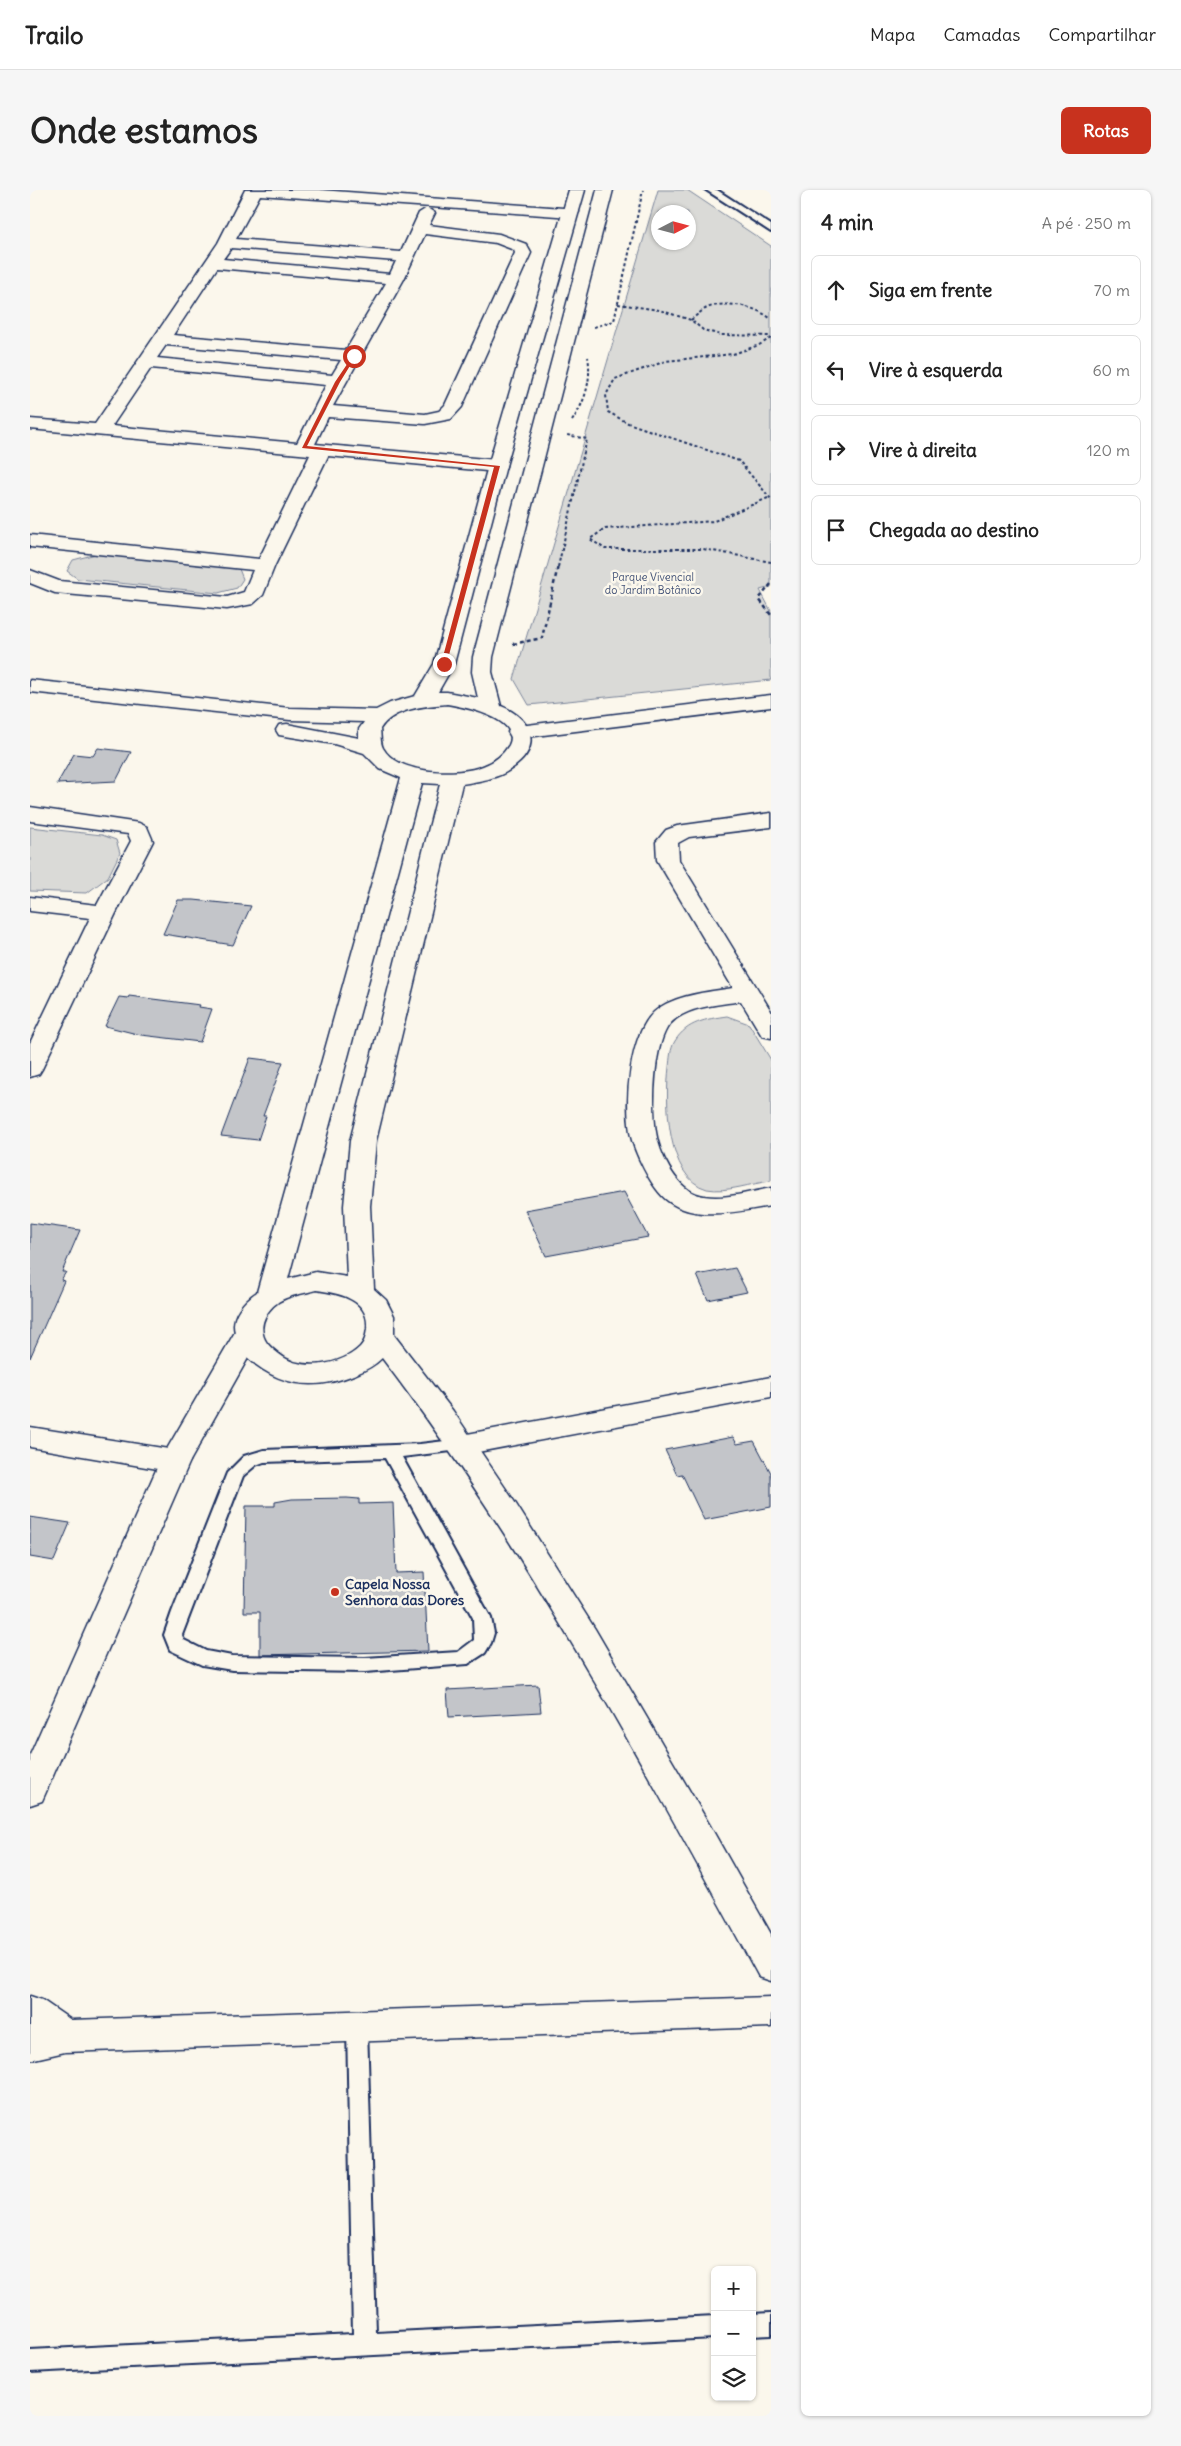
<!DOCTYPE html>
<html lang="pt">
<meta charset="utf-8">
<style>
body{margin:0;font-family:Delius,sans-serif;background:#f6f6f6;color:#222}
.controls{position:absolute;right:15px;bottom:15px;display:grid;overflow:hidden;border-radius:8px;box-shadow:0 1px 4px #0004}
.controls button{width:45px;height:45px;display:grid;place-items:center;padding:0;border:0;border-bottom:1px solid #e0e0e0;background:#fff;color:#222;font:25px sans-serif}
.compass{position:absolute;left:621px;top:15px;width:45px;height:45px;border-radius:50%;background:#fff;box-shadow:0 1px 4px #0004;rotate:84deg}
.stop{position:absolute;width:15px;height:15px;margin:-11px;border:4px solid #c8321e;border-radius:50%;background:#fff}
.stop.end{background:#c8321e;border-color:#fff;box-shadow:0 1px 5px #0008}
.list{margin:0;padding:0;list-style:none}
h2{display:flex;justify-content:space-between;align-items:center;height:65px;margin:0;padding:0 20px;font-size:21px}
h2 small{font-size:16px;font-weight:400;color:#767676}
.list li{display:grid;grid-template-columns:32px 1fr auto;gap:15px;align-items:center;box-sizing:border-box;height:70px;margin:0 10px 10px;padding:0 10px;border:1px solid #e0e0e0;border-radius:8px}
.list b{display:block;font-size:19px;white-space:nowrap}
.list em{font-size:16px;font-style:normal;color:#767676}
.icon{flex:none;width:28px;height:28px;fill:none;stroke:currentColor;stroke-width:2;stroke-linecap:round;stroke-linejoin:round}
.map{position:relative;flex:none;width:741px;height:2226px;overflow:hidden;border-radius:8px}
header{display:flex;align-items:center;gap:30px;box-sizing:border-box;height:70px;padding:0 25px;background:#fff;border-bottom:1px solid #e0e0e0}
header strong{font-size:24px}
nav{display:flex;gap:28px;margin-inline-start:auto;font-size:18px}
.intro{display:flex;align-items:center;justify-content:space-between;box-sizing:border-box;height:120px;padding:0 30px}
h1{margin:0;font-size:35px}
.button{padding:12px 22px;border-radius:8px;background:#c8321e;color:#fff;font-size:18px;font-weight:700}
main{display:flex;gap:30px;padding:0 30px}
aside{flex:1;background:#fff;border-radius:8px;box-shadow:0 1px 4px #0004}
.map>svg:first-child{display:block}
.green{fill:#dadad7;stroke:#7a849a;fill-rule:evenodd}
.building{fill:#c3c5c9;stroke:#1b2f5e}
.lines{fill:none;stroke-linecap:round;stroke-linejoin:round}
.service-casing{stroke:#1b2f5e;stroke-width:4}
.minor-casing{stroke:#1b2f5e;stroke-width:3}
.tertiary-casing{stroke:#1b2f5e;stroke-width:3}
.path-far1{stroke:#1b2f5e;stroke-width:2;stroke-dasharray:3 2.5;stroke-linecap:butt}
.path{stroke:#1b2f5e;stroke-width:2.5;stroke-dasharray:4 3;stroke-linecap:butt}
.service{fill:#fbf7ec;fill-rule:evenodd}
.minor{fill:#fbf7ec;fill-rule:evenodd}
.tertiary{fill:#fbf7ec;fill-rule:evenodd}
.route{fill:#c8321e}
.poi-dot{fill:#c8321e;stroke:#fbf7ec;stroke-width:2}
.labels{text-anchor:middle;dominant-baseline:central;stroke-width:5;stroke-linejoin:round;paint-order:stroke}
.far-park-label{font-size:11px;fill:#415176;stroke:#fbf7ec}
.poi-label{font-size:14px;font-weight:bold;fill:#1b2f5e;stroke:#fbf7ec;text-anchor:start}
</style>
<header>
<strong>Trailo</strong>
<nav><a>Mapa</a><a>Camadas</a><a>Compartilhar</a></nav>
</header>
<div class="intro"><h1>Onde estamos</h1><a class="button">Rotas</a></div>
<main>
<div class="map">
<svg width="741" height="2226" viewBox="0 0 741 2226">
<rect width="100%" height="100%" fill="#fbf7ec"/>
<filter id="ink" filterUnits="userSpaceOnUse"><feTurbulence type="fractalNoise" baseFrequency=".02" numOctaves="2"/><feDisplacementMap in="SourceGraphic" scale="10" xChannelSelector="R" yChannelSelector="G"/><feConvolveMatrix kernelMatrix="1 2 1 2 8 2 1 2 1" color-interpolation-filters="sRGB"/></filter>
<g filter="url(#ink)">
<path class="green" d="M628,0H657L741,56V397L730,400L741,421V490L499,515L484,489ZM658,22V52H628V22Z
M66,364L197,376L209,379L213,389L207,398L188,403L48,389L37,381L43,370Z
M0,637L72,645L86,650L90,663L78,687L57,703L0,701Z
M697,826L719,834L741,870V991C722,993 696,1003 677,999C636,988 635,910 639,877C640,869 640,859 645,851C657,832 676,829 697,826Z"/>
<path class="building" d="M68,558L101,562L86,591L27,594L44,564L63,566Z
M148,710H164L221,716L203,755L133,744Z
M99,806L170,815L169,817L182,819L170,852L111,845L75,836L89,807L98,808Z
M220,868L253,872L233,926H236L228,950L191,946Z
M594,1002L618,1047L516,1066L495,1020Z
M0,1033L50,1040L32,1082H36L31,1090L34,1091L0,1168Z
M705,1078L717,1102L678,1110L667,1085Z
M703,1247L707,1254L724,1251L741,1283V1317L674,1330L652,1284L647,1285L635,1260Z
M317,1308L329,1309V1314L363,1313L366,1383L394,1382L398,1461L230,1465V1422H214L216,1316H245V1312L262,1309Z
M0,1327L40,1333L24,1371L0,1367Z
M508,1495L511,1522L419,1527L417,1500Z"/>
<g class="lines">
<g class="service-casing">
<path id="service" d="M676,0H687L741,35V42Z
M432,1249L438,1251L441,1255L438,1259L372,1267L461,1428L464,1443L461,1453L455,1463L438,1474L335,1482L202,1480L172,1475L140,1460L134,1445L142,1422L197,1283L214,1266L234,1260L390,1254ZM355,1268L443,1428L444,1450L428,1462L335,1468L202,1466L176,1461L154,1450L152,1445L213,1286L226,1275L234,1272Z
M327,1827L334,1830L337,1836L346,2143L685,2126V2148L0,2182V2160L323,2144L317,1836L320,1830Z
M741,2123V2145L722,2146V2124Z"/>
</g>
<g class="minor-casing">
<path id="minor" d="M215,0H290L547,19L549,22L541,27L230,5L206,49L371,62L389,23L397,18L405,23L399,35L469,44L496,54L501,63L432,217L421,229L395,234L298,227L285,254L467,270L473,272L476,276L473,280L467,282L298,266L245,375L233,405L223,414L197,419L25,403L0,393V380L29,391L197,407L214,402L223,380L0,357V345L229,369L280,265L0,239V229L65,234L188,53ZM395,44L466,53L484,60L485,63L415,215L409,221L395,224L303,216L374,89ZM201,58L366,71L360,84L193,69ZM187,78L356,93L316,160L143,145ZM136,155L311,170L302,185L127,168ZM121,178L296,195L267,253L82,236Z
M741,505V517L489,548L481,547L478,542L481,537L489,536Z
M0,617L109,633L117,637L123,651L86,723L12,879L9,884L0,887V853L60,728L0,721V707L67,715L101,651L98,644L0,631Z
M741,623V637L659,647L648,653L649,670L741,821V848L732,846L711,811C689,815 656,816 640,834C623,854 622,917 626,942C629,963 645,996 666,1004C688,1012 719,1002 741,998V1016C709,1021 666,1032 638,1011C622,1000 603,960 600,942C595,910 599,846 624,822C643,805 678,802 703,798L627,670L626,652L636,640L647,636Z
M741,1187V1207L432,1265L422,1262L417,1255L422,1248L432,1245Z
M0,1237L145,1260L155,1264L160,1271L155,1278L145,1282L0,1257Z
M0,1806L12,1810L41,1830L741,1807V1837L35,1862L0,1870Z"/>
</g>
<g class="tertiary-casing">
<path id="tertiary" d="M539,0H555L476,276L424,474L408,502H417L448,508L442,482L443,467L567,0H583L463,467L462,482L471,516C503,529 513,558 481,579C467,589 449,591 432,594L346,951L340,1016L344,1099L356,1110L364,1126V1145L423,1221L484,1311L565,1439L679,1634L741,1744V1791L729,1787C613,1575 498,1360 352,1168C344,1176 336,1180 326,1184C286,1201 250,1197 218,1168L160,1271L16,1602L12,1611L0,1615V1565L130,1271L205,1142C200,1126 215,1110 227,1102L371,588L350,579L334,563L304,554L249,545L246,540L249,535L257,534L329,548V539L334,532L260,530L0,502V490L260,518L346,520L360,513L385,506L404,474L458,276ZM417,514C434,517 492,528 479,555C473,565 464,572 453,576C429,586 368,585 353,558C350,552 351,546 350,539C363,518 395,516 417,514ZM392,593L410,594L320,951L314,1016L317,1087L286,1082L258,1089ZM286,1100C309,1103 340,1109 337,1139C336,1146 335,1152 330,1157C311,1176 270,1182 249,1164C245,1161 240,1157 237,1153C225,1136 238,1115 256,1108C266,1104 276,1103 286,1100Z"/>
</g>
<path class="path-far1" d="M588,114L629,120L661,130L673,140L691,145L741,146
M661,130C666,126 671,121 677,118C696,110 726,116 741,129
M564,137L584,131L613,0
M741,148L729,155L703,164L636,171L585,189L576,205L578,222L598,233L709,271L741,309
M542,231C555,212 562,190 558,167
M738,308L684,331L575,339L560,349L575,359H673L741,372
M528,377L557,249L537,245"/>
<path class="path" d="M741,394L729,409L741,425
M483,454L512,448L528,376"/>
<use href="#service" class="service"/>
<use href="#minor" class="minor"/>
<use href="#tertiary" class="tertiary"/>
</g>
</g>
<path class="route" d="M324,164L326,166L310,192L277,256L470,276L416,476L411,474L464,277L272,258L305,192Z"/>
<circle class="poi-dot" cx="305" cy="1402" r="5"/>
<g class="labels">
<g class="far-park-label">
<text x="623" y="387">Parque Vivencial<tspan x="623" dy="13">do Jardim Botânico</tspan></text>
</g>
<g class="poi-label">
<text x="315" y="1394">Capela Nossa<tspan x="315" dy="16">Senhora das Dores</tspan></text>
</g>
</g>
</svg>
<div class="controls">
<button>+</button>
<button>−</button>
<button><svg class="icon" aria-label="layers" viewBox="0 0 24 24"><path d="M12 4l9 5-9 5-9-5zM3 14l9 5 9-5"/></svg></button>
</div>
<svg class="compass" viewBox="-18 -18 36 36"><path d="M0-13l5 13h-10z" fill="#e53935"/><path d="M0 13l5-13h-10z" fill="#767676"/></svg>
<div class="stop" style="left:324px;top:166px"></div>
<div class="stop end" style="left:414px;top:474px"></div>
</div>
<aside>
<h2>4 min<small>A pé · 250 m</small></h2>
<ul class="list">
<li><svg class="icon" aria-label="ahead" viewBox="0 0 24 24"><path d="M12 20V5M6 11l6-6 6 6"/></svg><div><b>Siga em frente</b></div><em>70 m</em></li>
<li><svg class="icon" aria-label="left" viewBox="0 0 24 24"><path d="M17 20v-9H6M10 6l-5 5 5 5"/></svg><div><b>Vire à esquerda</b></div><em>60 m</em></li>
<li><svg class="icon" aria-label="right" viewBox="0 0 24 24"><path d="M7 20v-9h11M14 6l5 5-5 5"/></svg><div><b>Vire à direita</b></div><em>120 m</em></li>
<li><svg class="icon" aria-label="arrive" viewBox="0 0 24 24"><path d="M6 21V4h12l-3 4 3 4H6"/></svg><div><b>Chegada ao destino</b></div></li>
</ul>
</aside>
</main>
